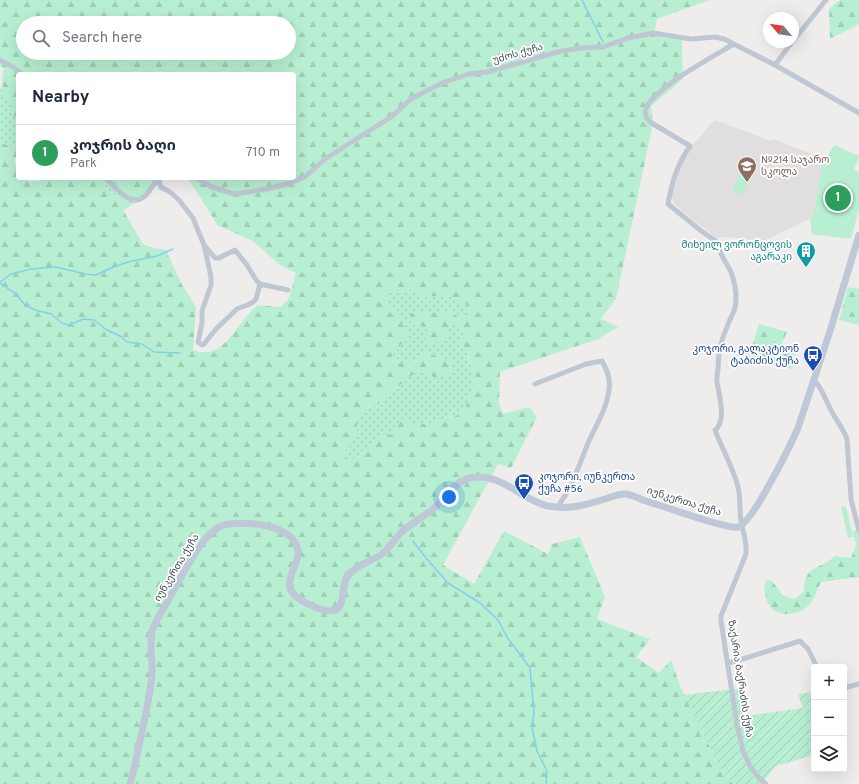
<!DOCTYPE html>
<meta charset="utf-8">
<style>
body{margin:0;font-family:Overpass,"Noto Sans Georgian",sans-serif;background:#f2f2f3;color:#1f2937}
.controls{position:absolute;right:12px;bottom:12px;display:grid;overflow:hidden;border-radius:4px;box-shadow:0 4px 16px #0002}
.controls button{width:36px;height:36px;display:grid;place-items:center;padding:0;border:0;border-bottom:1px solid #e0e1e3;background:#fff;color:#1f2937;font:20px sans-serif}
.compass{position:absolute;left:763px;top:12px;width:36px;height:36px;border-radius:50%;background:#fff;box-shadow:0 4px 16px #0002;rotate:299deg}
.you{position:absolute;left:449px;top:497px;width:14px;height:14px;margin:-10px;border:3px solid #fff;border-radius:50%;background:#1a73e8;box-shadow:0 0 0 6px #1a73e833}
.badge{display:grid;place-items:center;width:26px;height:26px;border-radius:50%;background:#7c3aed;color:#fff;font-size:13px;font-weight:700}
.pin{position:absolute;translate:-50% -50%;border:2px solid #fff;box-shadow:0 1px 4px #0006}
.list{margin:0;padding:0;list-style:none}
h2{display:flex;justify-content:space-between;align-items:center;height:52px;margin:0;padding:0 16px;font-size:17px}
h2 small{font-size:13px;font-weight:400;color:#747a83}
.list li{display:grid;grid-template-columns:26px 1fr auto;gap:12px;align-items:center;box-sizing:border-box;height:56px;padding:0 16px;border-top:1px solid #e0e1e3}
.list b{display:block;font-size:15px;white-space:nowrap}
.list p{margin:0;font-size:13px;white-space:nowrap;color:#747a83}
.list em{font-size:13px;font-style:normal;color:#747a83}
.icon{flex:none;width:22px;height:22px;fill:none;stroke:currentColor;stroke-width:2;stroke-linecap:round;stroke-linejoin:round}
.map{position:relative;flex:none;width:859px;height:784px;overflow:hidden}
.search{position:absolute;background:#fff;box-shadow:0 4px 16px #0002;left:16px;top:16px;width:280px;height:44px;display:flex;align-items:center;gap:10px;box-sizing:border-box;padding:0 14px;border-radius:22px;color:#747a83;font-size:15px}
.panel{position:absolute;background:#fff;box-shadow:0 4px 16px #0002;left:16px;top:72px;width:280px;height:108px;border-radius:4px}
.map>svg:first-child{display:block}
.education{fill:#e0dede}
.grass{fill:url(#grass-dots)}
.forest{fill:url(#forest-firs);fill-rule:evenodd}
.park{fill:#b8efd3}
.garden{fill:url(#garden-furrows)}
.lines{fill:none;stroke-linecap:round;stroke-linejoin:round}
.stream{stroke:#84ceee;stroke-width:1.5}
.minor{stroke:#bfc7d3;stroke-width:5}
.secondary{stroke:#bec8d7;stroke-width:7}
.labels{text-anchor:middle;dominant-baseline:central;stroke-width:3.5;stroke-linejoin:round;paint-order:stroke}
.street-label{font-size:10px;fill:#444e5a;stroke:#fff}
.education-label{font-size:10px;fill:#785e54;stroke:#fff;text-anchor:start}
.culture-label{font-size:10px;fill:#0d838f;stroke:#fff;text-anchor:end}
.transit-label{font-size:10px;fill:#164399;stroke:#fff;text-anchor:end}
</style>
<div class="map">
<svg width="859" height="784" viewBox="0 0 859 784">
<defs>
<pattern id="grass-dots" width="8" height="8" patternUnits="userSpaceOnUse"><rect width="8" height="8" fill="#b8efd3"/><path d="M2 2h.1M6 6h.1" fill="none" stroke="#9fcfb7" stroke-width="1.8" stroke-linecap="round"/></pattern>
<pattern id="forest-firs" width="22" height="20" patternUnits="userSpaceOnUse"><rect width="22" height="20" fill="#b8efd3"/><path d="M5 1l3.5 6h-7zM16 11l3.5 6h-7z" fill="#9fcfb7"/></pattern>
<pattern id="garden-furrows" width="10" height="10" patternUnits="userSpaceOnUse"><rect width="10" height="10" fill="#b8efd3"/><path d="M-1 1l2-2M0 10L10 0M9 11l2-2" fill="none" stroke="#9fcfb7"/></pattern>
</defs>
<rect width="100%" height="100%" fill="#efedec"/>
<path class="education" d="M715,120L771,141L773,139L827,160L823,165L814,215L810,219L763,241L726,237L716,238L675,205L671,196L680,164L695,142Z"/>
<path class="grass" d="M0,86L14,108L15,117L18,114V150L0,142V109L1,108L0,107Z
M101,178C115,178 128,193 139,201L128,204C117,197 106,191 101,178Z
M407,289L415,292L420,298L444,295L454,298L470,307L467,315L458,317L450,311L440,313L428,312L420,325L430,331L451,323L465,331L469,363L475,372L474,388L466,405V409L454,417L449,416L435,423L412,425L392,435L381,433C370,448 360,460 340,462L342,455L348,448L357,432V424L363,411L372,406L379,404L385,395L394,390L416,371L426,373L435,378L442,358L426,352C414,363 408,366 392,360C393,349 402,343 411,337L398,318L392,307L386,303L389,291L397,293Z"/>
<path class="forest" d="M0,0H710L657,19L654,36L682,40L683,79L651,106L653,123L616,299L601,319L618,327L598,339L500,372L499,403L503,414L529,407L537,417L511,468L498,464L443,565L474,584L504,531L548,554L552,544L580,537L605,597L597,619L650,639L636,657L659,673L671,660L681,688L723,773L735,784H0V142L18,150L14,163L18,168V178H27L30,182L43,180L44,178H101C106,191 117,197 128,204L138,201L130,197C125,187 114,182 104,178H165L161,184L156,186L139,201L123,210L143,244L153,248L166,250L181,283L196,307L193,350C225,363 238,319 258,305L280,307L289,299L296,273L281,266L253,241L217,225L206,206L190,182L186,178H294V74H18V114L15,117L12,113L14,108C2,94 0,86 4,69L0,66ZM23,23H289V53H23ZM407,289L415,292L420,298L444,295L454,298L470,307L467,315L458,317L450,311L440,313L416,311L410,315L411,326L420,325L430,331L425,336L428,344L445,341L451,323L465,331L459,343L468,352C469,360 469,367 475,372L474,388L466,405V409L454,417L449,416L435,423L412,425L402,418L392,435L381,432C370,448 360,460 340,462L342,455L348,448L357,432V424L363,411L372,406L379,404L385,395L394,390L416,372L426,373L435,378L448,374L453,370L452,362L426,352C414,363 408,366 392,360C393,349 403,343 411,337L398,318L392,307L386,303L389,291L397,293Z
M841,0H859V24L830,39L829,9L837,2Z
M848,287L859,289V325L839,320Z
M759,324L787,332L781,346L796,351L791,369L749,356Z
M859,529V577L821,582C817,590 814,601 807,607C797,615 777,618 769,605C766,601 765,592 764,587L767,580L773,582L783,596L794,599L804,592C804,564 819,571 835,556L851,558L856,545L853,531Z"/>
<path class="park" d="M834,145L859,156L854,170L859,172V209L851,239L812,234L810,219L814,215L822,165Z
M742,171L751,176L742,195L732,190Z
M846,506L853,537L848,538L841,507Z"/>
<path class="garden" d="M742,688L746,716L803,708L798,694L814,692V755L776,766L761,784H735L723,773L684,695Z"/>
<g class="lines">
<path class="stream" d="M582,0L603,42
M0,282L11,274L31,269L56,267L85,274L96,275L111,268L128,262L157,256L173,249
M0,283L16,294L25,305L35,310L51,314L62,323L69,325L83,319L94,320L107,330L120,336L127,342L142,344L154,352L180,353
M413,541L426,558L448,583L480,603L498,620L507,637L530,668L534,712L532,727L537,751L547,771L546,784"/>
<path class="minor" d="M793,41L826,0
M734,44C712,57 656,87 646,108C644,114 646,118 650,122L690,146C677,165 672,181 668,204L700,230L717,242C720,256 725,260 731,272C734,280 736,290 736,299C737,310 730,317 727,327C721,340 718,355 718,369C717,374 716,382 718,387C720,399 726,422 715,430C722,449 733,467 738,487C741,498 739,510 741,521C743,533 747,541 746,554L721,616V621L737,725L743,751L750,766L759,778L766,784
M0,60L13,67L22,74
M775,65L792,42
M106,178C115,187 131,209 145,196C151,191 153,183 159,178
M197,178L212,187L234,194L267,189L291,183L306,176L325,159L391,117L411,99L442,83L469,74L487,72L561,51L581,48L603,47L628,38L653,33L691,39L715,37L724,39L775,65L859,113
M158,179L161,187L170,192L179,200L193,218L204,245L211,277V285L202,311V323L198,342L202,345L204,344L216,329L237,309L252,303L256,299L260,284
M205,246L215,258H219L235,250L247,265L256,280L260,284L288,290
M814,380C822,388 825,399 830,408C835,419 843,428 847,439L851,499L859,531
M535,384L586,364L602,361C607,370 611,379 609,390C607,408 596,425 589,441C579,464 573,488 557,507
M728,663L736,661L800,641L808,649L817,667
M844,688L859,684"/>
<path class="secondary" d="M130,784C135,767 138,750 142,732C146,713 150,694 152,675C153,661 149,646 152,632C155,620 163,610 169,599C181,578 192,554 208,536C212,532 216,528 221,526C240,519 297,524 298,552C299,564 287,575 290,588C293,599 324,614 335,610C347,606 339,584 350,573C359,564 372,561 382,554C391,547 395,537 404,530C413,522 424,517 434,508C446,498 453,482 470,478C500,471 521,500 548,506C569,510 586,505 605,499C612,497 619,493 626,494C633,495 640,499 646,501C654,504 663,506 671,509C683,513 729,529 738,527C752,524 791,444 798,428L830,331L859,235"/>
</g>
<defs>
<g id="school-pin" transform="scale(1)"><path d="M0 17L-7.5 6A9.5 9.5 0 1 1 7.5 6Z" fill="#8d6e63" stroke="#fff"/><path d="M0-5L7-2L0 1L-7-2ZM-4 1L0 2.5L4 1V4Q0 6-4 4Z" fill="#fff"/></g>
<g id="building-pin" transform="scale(1)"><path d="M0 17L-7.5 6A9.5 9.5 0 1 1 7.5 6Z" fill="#0f9aa8" stroke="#fff"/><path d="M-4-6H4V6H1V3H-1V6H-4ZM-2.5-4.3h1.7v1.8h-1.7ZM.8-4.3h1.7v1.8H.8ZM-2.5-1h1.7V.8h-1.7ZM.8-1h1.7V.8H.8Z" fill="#fff"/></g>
<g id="bus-pin" transform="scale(1)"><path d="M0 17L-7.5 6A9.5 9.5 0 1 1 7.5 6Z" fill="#1a4fb4" stroke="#fff"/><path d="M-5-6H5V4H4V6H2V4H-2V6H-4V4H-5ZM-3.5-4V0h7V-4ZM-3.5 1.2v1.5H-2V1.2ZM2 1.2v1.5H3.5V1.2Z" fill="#fff"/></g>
</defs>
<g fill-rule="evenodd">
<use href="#school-pin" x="747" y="166"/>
<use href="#building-pin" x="806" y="251"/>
<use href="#bus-pin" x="813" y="355"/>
<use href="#bus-pin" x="524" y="483"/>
</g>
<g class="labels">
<g class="street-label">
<text transform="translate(518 54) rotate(-16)">უძოს ქუჩა</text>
<text transform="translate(684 502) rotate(17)">იუნკერთა ქუჩა</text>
<text transform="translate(177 568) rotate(-59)">იუნკერთა ქუჩა</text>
<text transform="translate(740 679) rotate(81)">ზაქარია ბაქრაძის ქუჩა</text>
</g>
<g class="education-label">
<text x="761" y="160">№214 საჯარო<tspan x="761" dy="12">სკოლა</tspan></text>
</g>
<g class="culture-label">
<text x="792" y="245">მიხეილ ვორონცოვის<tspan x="792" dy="12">აგარაკი</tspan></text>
</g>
<g class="transit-label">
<text x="799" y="349">კოჯორი, გალაკტიონ<tspan x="799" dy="12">ტაბიძის ქუჩა</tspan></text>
<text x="538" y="477" text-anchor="start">კოჯორი, იუნკერთა<tspan x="538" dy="12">ქუჩა #56</tspan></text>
</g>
</g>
</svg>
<div class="controls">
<button>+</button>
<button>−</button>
<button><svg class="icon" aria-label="layers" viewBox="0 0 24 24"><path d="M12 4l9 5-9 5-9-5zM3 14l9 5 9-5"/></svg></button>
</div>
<svg class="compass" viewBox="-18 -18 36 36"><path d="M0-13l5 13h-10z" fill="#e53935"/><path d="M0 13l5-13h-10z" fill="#747a83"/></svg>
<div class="you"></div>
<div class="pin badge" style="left:838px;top:198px;background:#2e9e5b">1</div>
<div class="search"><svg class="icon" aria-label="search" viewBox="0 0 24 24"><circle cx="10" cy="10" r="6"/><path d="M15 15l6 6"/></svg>Search here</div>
<section class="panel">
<h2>Nearby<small></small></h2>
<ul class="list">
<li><span class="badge" style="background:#2e9e5b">1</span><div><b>კოჯრის ბაღი</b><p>Park</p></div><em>710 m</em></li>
</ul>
</section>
</div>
